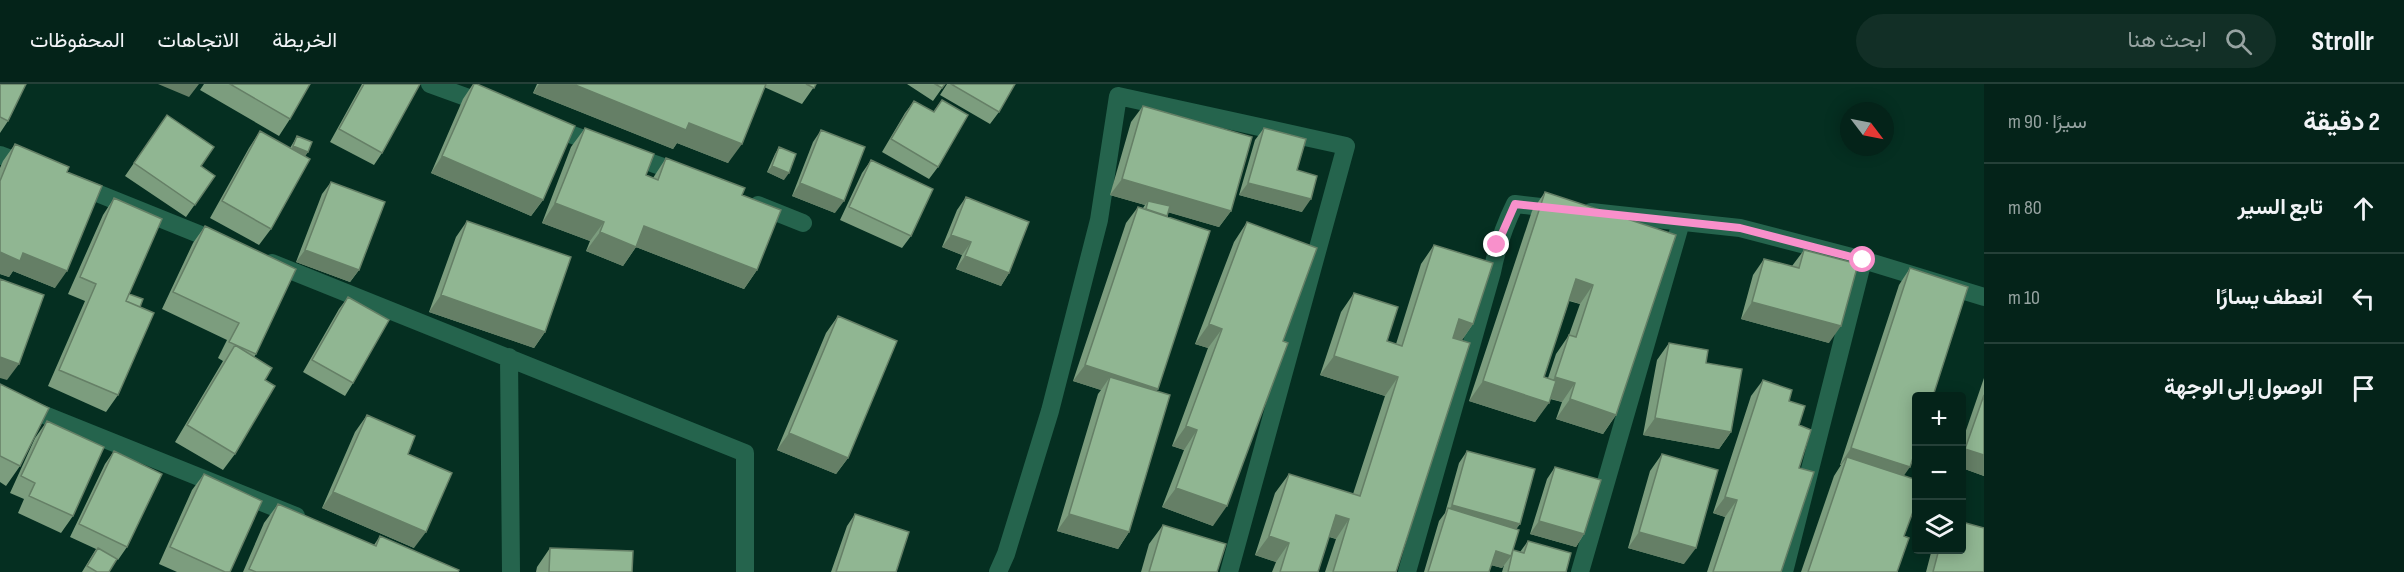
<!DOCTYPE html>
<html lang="ar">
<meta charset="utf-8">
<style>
body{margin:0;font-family:"Sofia Sans Condensed",Vazirmatn,sans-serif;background:#122f26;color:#f1f3f6;direction:rtl}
.controls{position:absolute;right:18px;bottom:18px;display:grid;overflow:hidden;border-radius:6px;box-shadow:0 3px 15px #0003}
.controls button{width:54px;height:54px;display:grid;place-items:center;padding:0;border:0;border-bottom:2px solid #254038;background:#042319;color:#f1f3f6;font:30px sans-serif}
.compass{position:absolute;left:1840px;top:18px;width:54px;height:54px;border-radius:50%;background:#042319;box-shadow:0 3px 15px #0003;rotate:122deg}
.stop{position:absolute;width:18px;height:18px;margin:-14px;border:4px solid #f890cb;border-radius:50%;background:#fff}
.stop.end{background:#f890cb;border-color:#fff;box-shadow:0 2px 6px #0008}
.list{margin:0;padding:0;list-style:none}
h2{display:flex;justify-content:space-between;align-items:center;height:78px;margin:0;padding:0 24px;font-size:26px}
h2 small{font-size:20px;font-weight:400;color:#97a4a2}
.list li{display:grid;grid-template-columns:39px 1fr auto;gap:18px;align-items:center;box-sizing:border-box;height:90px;padding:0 24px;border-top:2px solid #254038}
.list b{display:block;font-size:22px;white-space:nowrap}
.list em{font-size:20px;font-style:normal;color:#97a4a2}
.icon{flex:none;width:33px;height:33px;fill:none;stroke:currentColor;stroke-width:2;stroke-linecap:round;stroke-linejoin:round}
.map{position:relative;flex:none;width:1984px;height:488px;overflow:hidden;direction:ltr}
header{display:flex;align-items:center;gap:36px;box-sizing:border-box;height:84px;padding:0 30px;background:#042319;border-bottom:2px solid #254038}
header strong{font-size:28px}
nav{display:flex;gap:33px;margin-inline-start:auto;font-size:21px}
.search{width:420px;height:54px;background:#122f26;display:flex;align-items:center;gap:15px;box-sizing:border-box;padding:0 21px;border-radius:33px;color:#97a4a2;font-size:22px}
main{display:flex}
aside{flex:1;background:#042319}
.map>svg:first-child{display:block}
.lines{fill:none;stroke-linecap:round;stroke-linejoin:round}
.street{stroke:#25644d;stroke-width:18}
.wall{fill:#7c9d7e;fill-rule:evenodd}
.shaded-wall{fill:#657f66}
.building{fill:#90b692;stroke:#657f66;stroke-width:1.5}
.route{stroke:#f890cb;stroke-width:8}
</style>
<header>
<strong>Strollr</strong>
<div class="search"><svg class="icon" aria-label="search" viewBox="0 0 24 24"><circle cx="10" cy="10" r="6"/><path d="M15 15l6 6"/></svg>ابحث هنا</div>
<nav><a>الخريطة</a><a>الاتجاهات</a><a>المحفوظات</a></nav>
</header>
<main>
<aside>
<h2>2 دقيقة<small>سيرًا · 90 m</small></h2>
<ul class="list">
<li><svg class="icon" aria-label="ahead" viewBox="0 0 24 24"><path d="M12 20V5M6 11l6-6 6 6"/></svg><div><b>تابع السير</b></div><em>80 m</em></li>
<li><svg class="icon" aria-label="left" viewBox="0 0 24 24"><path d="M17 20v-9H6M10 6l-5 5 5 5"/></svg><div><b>انعطف يسارًا</b></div><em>10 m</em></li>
<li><svg class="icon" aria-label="arrive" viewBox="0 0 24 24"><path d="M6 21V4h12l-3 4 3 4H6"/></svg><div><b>الوصول إلى الوجهة</b></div></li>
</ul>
</aside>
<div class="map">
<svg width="1984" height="488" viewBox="0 0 1984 488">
<rect width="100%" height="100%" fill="#052f21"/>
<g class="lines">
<path class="street" d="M430,0L488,21
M547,42L601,61
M0,71L29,82
M629,71L683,90
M77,101L221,159
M758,121L803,139
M1591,128L1740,144L1863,176L1984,213
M272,179L745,369V488
M509,273L511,488
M0,313L296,432
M998,488L1006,470L1050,327L1099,136L1118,12L1346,62L1229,488
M1407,488L1492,188C1497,163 1504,142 1515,120L1558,125
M1580,488L1681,138
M1784,488L1863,176"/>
</g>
<path class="wall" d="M0,0L8,37L0,49Z
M204,0H310L290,35L279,52L200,6Z
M362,0H420L382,69L374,81L330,58Z
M473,0L543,116L531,132L431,89L463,15Z
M537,0H816L802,20L764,3L728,79L677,59L673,65L533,9Z
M907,0H945L933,17Z
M947,0H1015L999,28L990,40L940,11Z
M942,16L938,83L929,95L882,68L905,29L914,17L933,28Z
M1143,22L1231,127L1219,143L1168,128L1158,305L1156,307L1129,448L1118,465L1057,447L1098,310L1101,306L1073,297L1126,139L1138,123L1143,124L1145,121L1110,111L1131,38Z
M167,31L201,82L215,92L186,133L125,92Z
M585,44L646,91L653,94L666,74L742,111L757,186L744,205L636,163L623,182L586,167L590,157L542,139L571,63Z
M1264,44L1297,86L1302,128L1239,111L1255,56Z
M821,46L835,129L792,112L813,58Z
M260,47L290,64L293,59L297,52L308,68L305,72L271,145L259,161L210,134L249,64Z
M15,60L67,88L55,204L13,187L9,193L0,190V84L3,77Z
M779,63L784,96L767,88L775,70Z
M871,76L911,152L902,164L840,136L862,89Z
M331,98L359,186L350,198L296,178L322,110Z
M1545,108L1676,151L1616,331L1603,350L1556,335L1562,318L1550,315L1535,338L1469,317L1532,127ZM1569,217L1580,220L1569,251L1556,270L1548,294L1544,293Z
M966,113L1009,189L1001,202L956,185L962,171L942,163L957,126Z
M114,114L129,210L140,223L118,311L106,328L48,302L85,217L68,210L103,131Z
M467,137L545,248L534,264L429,228L456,153Z
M1247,138L1213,442L1162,423L1184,366L1172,362L1208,264L1195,260L1234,158Z
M205,142L256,270L254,273L265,296L235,370L223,386L175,358L223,277L218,274L227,256L162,225L193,159Z
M1434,161L1473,240L1462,256L1396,488H1325L1336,455L1329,453L1318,488H1272L1276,478L1255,471L1275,409L1289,390L1353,410L1385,312L1320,291L1341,228L1354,209L1387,257L1396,260L1421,180Z
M1804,166L1829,259L1741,235L1753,191L1764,175L1792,182Z
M1910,184L1904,392V452L1897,488H1801L1834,392L1841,381H1840L1899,201Z
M348,213L353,299L345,312L303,288L339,225Z
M838,232L848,374L836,390L777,366L826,249Z
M1669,259L1706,279L1731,348L1719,365L1643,351L1657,276Z
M1984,294V392L1962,384V358Z
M1763,296L1789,317L1799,384L1781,488H1707L1725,433L1713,429L1751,312Z
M0,300L20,382L6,402L0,398Z
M367,331L408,370L414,464L322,424L355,348Z
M47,337L73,432L61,449L18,429L24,415L10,409L35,354Z
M114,367L127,463L118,476L117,475L109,488H82L96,465L70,453L105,380Z
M1467,367L1520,440L1516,445L1512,469L1513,466L1520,468L1528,457L1566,488H1502L1504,481L1502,484L1491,481L1489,488H1424L1439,437L1445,429L1459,379Z
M1662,370L1684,480L1628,464L1650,387Z
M1555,383L1584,450L1576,463L1530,450L1547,395Z
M204,390L230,488H177L159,480L192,406Z
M278,420L374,461L380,452L458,488H243L264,439Z
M855,430L896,488H831L847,442Z
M1163,441L1217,488H1141L1149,460Z
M550,464L632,488H536L537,483Z
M1932,465H1962L1984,488H1926Z"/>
<path class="shaded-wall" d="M158,0H199L189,13Z
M539,0H573L689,39L742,60L728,79L677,59L673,65L533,9Z
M293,62L308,68L303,75L289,69Z
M442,72L543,116L531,132L431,89Z
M772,82L789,89L784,96L767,88Z
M1122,95L1231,127L1219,143L1146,122L1148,117L1145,121L1110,111Z
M800,99L844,117L835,129L792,112Z
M1248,99L1311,115L1302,128L1239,111Z
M555,119L604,138L590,157L542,139Z
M644,142L757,186L744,205L636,163L623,182L586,167L600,148Z
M951,151L971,158L962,171L942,163Z
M305,166L359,186L350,198L296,178Z
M0,168L23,169L67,187L55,204L13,187L9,193L0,190Z
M965,172L1009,189L1001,202L956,185Z
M1576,195L1593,201L1580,220L1563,214Z
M441,211L545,248L534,264L429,228Z
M1752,218L1841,242L1829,259L1741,235Z
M1459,235L1473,240L1460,259L1445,255Z
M1209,240L1222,245L1208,264L1195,260Z
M1334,272L1398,293L1385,312L1320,291Z
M0,273L19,280L7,296L0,294Z
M1085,281L1158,305L1146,322L1110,293L1101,306L1073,297Z
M1555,293L1575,299L1562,318L1542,312Z
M1483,297L1549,319L1535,338L1469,317Z
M1570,315L1616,331L1603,350L1556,335Z
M1655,334L1731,348L1719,365L1643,351Z
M1186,342L1197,346L1184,366L1172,362Z
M789,349L848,374L836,390L777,366Z
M1851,364L1910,383L1898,400L1847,373L1841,381H1840Z
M1965,365L1984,371V392L1962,384V370Z
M1176,404L1227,422L1213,442L1162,423Z
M333,408L426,448L414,464L322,424Z
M1725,413L1737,416L1725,433L1713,429Z
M1452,421L1520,440L1511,452L1446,430Z
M1069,430L1129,448L1118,465L1057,447Z
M1336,431L1349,435L1336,455L1322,450Z
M1539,437L1584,450L1576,463L1530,450Z
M1639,448L1696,464L1684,480L1628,464Z
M1269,452L1289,459L1276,478L1255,471Z
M1496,467L1511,472L1502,484L1487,480Z"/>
<path class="building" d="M0,0H26L8,37L0,33Z
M230,0H310L290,35Z
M364,0H420L382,69L339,45Z
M474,0H477L575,42L543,116L442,72Z
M573,0H766L742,60L689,39L686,46Z
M806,0H816L814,4Z
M935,0H945L942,4Z
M951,0H1015L999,28Z
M942,16L968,31L938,83L891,55L914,17L934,28Z
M1143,22L1252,53L1231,127L1122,95Z
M167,31L214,63L201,82L215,92L195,121L134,79Z
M585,44L654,70L646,91L658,96L666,74L745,104L742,111L781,126L757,186L644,142L636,163L600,148L604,138L555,119Z
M1264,44L1306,55L1297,86L1317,92L1311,115L1248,99Z
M821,46L865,63L844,117L800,99Z
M260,47L310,75L271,145L222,117Z
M297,52L312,58L308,68L293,62Z
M15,60L69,83L67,88L102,102L67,187L23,169L20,177L0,168V97Z
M779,63L796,70L789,89L772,82Z
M871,76L933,105L911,152L849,123Z
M331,98L385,118L359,186L305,166Z
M1545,108L1676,151L1616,331L1570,315L1575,299L1555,293L1569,251L1576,253L1593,201L1576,195L1544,293L1556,297L1549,319L1483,297Z
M966,113L1029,138L1009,189L965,172L971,158L951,151Z
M114,114L162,135L126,217L154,229L118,311L59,286L96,200L80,193Z
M1148,117L1170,122L1167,132L1146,125Z
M1138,123L1210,147L1158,305L1085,281Z
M467,137L571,173L545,248L441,211Z
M1247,138L1317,164L1283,257L1288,259L1227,422L1176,404L1197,346L1186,342L1222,245L1209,240Z
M205,142L296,185L256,270L229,258L239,239L173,208Z
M1434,161L1493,179L1473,240L1459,235L1453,254L1470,259L1396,488H1333L1349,435L1336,431L1318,488H1280L1289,459L1269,452L1289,390L1360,412L1398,293L1334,272L1354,209L1398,223L1387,257L1402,262Z
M1804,166L1858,180L1841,242L1752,218L1764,175L1799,184Z
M1910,184L1968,203L1933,312H1917V362L1910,383L1851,364Z
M0,195L44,211L19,280L0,273Z
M129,210L143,215L140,223L126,217Z
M348,213L389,236L353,299L312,276Z
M838,232L897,257L848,374L789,349Z
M1669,259L1708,266L1706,279L1742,285L1731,348L1655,334Z
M235,261L272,284L265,296L275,302L235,370L187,341Z
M1110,293L1170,311L1129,448L1069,430Z
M1763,296L1792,306L1789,317L1805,322L1799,341L1811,346L1799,384L1814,388L1781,488H1713L1737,416L1725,413Z
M0,300L49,324L20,382L0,372Z
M1984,311V371L1965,365Z
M367,331L415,352L408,370L452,389L426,448L333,408Z
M47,337L104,363L73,432L29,412L35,399L21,392Z
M114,367L162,390L127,463L79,440Z
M1467,367L1535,385L1520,440L1452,421Z
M1662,370L1718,386L1696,464L1639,448Z
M1847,373L1917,396V417L1904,452L1909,454L1897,488H1808Z
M1555,383L1601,396L1584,450L1539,437Z
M204,390L262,417L230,488H225L170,463Z
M278,420L376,462L380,452L459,486L458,488H256L249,485Z
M1448,424L1519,446L1511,472L1496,467L1489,488H1428Z
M855,430L909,448L896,488H836Z
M1962,438L1984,444V488H1933L1939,465H1962Z
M1163,441L1226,460L1217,488H1149Z
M1528,457L1571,469L1566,488H1508L1513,466L1524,469Z
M98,464L117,475L109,488H97L87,482Z
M550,464L633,467L632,488H549Z"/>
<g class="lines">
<path class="route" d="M1497,161L1515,120L1740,144L1863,176"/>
</g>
</svg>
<div class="controls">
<button>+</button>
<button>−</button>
<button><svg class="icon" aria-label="layers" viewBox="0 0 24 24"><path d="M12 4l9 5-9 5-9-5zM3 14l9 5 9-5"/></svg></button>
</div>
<svg class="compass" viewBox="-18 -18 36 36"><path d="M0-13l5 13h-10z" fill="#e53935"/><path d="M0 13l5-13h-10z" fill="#97a4a2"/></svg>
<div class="stop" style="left:1863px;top:176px"></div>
<div class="stop end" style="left:1497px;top:161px"></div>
</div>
</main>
